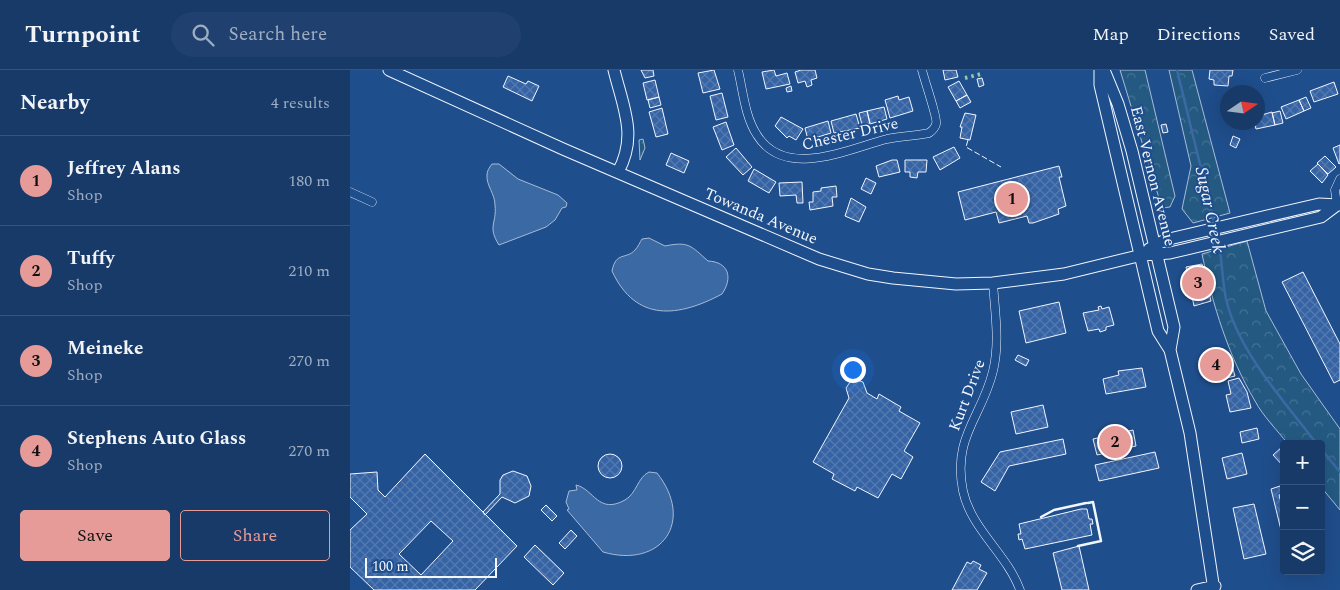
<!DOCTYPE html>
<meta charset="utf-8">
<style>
body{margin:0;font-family:Spectral,serif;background:#20416f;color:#f1f3f6}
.controls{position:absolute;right:15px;bottom:15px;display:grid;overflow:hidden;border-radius:5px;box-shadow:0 5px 20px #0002}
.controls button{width:45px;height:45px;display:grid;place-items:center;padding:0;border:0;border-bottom:1px solid #36547d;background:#173a69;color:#f1f3f6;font:25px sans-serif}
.compass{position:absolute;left:870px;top:15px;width:45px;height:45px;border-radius:50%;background:#173a69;box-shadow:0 5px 20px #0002;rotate:77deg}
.scale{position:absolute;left:15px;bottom:12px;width:132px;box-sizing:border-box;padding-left:5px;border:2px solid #f2f6ff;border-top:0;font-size:14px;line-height:18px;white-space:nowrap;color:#f2f6ff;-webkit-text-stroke:4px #1f4e8c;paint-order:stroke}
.you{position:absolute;left:502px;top:299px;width:18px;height:18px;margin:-12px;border:4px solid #fff;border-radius:50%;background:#1a73e8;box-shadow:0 0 0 8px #1a73e833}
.badge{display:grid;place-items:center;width:32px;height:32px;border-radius:50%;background:#e69b98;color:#111;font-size:16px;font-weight:700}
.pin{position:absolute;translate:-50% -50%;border:2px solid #fff;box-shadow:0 1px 5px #0006}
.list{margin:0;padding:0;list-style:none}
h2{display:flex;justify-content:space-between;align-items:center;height:65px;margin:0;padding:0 20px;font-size:21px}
h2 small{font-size:16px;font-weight:400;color:#9eadc0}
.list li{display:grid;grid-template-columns:32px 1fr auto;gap:15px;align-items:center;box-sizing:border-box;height:90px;padding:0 20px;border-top:1px solid #36547d}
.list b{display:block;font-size:19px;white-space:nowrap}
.list p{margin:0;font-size:16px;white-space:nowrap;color:#9eadc0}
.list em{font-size:16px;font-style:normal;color:#9eadc0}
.actions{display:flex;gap:10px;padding:15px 20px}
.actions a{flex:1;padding:11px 0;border:1px solid #e69b98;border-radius:5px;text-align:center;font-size:18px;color:#e69b98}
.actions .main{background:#e69b98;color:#111}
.icon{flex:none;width:28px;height:28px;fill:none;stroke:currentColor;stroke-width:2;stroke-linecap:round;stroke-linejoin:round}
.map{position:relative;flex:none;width:990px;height:520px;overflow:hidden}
header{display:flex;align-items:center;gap:30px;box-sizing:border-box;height:70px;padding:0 25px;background:#173a69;border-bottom:1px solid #36547d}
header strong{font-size:24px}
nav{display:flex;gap:28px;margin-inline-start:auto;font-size:18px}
.search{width:350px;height:45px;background:#20416f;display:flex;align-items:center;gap:12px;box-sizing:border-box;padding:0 18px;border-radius:28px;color:#9eadc0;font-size:19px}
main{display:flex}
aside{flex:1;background:#173a69}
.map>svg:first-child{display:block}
.grass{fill:url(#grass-dots);stroke:#a8bbd7}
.forest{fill:url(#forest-crowns);stroke:#a8bbd7}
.water{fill:#3b69a3;stroke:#a8bbd7}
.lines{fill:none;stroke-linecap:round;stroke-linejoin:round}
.stream{stroke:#3b69a3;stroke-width:2.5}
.building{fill:url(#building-cross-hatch);stroke:#f2f6ff;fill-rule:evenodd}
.street-casing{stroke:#f2f6ff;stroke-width:9}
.secondary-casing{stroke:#f2f6ff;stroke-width:13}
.street{stroke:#1f4e8c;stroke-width:8}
.secondary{stroke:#1f4e8c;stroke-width:11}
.hedge{stroke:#97c8a6;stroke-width:4;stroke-dasharray:2.5 4;stroke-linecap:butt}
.fence{stroke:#f2f6ff;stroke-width:1;stroke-dasharray:6 2.5;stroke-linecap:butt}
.wall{stroke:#f2f6ff;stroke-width:2.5}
.labels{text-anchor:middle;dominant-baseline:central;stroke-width:4;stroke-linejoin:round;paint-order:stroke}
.street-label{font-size:16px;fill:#f2f6ff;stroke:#1f4e8c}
.water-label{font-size:18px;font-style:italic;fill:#f2f6ff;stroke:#1f4e8c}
</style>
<header>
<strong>Turnpoint</strong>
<div class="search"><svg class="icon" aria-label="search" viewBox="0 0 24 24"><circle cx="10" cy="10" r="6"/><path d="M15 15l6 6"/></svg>Search here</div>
<nav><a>Map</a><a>Directions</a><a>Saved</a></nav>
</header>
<main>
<aside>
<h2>Nearby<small>4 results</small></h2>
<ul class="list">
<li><span class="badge">1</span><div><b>Jeffrey Alans</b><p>Shop</p></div><em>180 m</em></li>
<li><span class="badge">2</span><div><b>Tuffy</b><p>Shop</p></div><em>210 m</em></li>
<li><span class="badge">3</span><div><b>Meineke</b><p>Shop</p></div><em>270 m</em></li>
<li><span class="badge">4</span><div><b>Stephens Auto Glass</b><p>Shop</p></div><em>270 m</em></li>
</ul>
<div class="actions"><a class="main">Save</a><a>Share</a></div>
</aside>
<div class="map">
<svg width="990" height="520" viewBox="0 0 990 520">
<defs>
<pattern id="grass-dots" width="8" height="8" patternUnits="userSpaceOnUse" patternTransform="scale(1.25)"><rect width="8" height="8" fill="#245a82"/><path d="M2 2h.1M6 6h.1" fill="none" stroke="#447295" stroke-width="1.8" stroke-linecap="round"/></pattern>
<pattern id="forest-crowns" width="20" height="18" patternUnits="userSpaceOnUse" patternTransform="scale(1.25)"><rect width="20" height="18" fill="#245a82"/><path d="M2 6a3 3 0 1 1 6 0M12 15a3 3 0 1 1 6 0" fill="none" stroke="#447295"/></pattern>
<pattern id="building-cross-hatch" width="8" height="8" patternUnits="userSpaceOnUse" patternTransform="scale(1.25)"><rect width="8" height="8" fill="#3563a3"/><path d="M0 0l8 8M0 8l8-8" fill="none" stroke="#537ab1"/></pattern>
</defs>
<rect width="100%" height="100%" fill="#1f4e8c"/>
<path class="grass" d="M293,69L295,78L290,90L289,70Z"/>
<path class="forest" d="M770,0H795L825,126L820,137L812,138Z
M819,0H842L880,143L843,153L832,139L841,96Z
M897,171L916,241L951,304L990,359V440L971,417V374H938C927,360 913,346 905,331C878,285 863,236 852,184Z"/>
<path class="water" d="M142,94H149L168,109L208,125L217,133L216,137L212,138L205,150L196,157L149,175C137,156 147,154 145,135C145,124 136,115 137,105C137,101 139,98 142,94Z
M299,168L315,176C339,171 341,176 358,191C379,192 383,208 372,224C329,247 286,253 262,201C266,181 276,190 285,180C288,177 290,172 292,169Z
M299,402L307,403C345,451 312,499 253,482L217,440L219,439L216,432L219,421L227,420L226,415C244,419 248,445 275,430C287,423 287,408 299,402Z"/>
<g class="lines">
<path class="stream" d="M827,0L865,156
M869,176C873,194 872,215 877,233C890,283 936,334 967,374
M971,379L990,402"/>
</g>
<path class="building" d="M291,0H303L304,6L295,8Z
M364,0L370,19L353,23L348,3Z
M424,0L426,6L437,3L440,14L416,19L412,2Z
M451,0H465L467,8L461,10L462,15L457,17L455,11L448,13L445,2Z
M593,0H606L608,7L595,10Z
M860,0H883L882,6H879L878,16L864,15V10L859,9Z
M158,6L176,14L178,11L189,16L182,31L153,17Z
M632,8L634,15L629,17L627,9Z
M305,10L309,27L297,30L293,13Z
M609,11L617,25L606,31L598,17Z
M984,12L988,24L964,32L960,21Z
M441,16L442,21L437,22L436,18Z
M372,23L378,47L366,50L360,26Z
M617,25L621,32L610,38L606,31Z
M548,26L549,30L559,27L563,41L540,48L535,30Z
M309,27L311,35L300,38L298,30Z
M956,27L961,38L954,41L949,30Z
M949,30L954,41L936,49L931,37Z
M534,37L537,49L520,54L517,41Z
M312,38L318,64L306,67L299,42Z
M517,41L520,53L512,55L509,43Z
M930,41L933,53L925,55L922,43Z
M922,42L925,55L906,59L904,52H908V46Z
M615,43L626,45L620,70L610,68L612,57H610Z
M506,44L510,58L484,63L481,51Z
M431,47L453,59L446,70L439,66L437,68L425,56Z
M478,51L481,63L458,70L455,58Z
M376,52L384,75L372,80L363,57Z
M816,54L818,62L813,63L811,55Z
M883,66L890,69L886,78L880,75Z
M990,75V93L989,94L983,78Z
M604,77L610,88L590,100L583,87Z
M386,78L402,97L393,105L376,87Z
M321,83L339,91L334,103L316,95Z
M975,86L986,97L978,104L967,93Z
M542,90H547L550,102L529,107L526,96Z
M555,90H577L576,102H568L567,108L560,107V102H555Z
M968,94L978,105L972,113L960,101Z
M709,96L712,107H709L716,136L708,139L709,144L683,153H679L677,146L649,153L646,142L615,150L608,122Z
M404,99L426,112L419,123L398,111Z
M516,108L526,113L521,124L511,119Z
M452,112L453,133H447L446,125L430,126L429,113Z
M486,116L487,127H482L483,136L460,140L459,132H463V122L471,121V118Z
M501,128L516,137L509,152L495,146Z
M852,194L861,231L844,236L836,197Z
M953,202L990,274V310L984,313L932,212Z
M709,232L716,263L676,273L669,241Z
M751,236L752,239L759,237L764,255L756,257V260L750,262L749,259L738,261L733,243L749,240L748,237Z
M668,285L679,290L676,296L665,290Z
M876,285L880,300L883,299L885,306L863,311L861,302L856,304L852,290Z
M792,298L796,317L756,324L753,309L769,305L768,301Z
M889,308L897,322L901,338L880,342L876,325L881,324L878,311Z
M507,310L513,312L517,323L527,329L529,324L551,337L549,341L570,353L554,381L563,387L551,409L542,404L528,428L507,417L505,421L482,409L484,404L463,392L499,328L496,318L500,312Z
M693,335L698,357L666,364L661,342Z
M907,358L909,369L892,373L890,362Z
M783,360L786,376L747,385L743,369Z
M713,369L716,384L659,396L645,421L631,412L650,382Z
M933,376H934V397L923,385Z
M805,382L809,398L749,411L745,395Z
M892,383L897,404L877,409L872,388Z
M248 396a12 12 0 1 1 24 0a12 12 0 1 1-24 0Z
M75,384L167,476L125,520H24L0,497V460L17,444L0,427V404L27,402L28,420L35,427ZM81,451L103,471L71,505L49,484Z
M163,401L177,406L181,416L179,426L165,433L152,427L135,445L133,442L150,424V410L153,405Z
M930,416L932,424L929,425L930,429L934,428V460H931L921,419Z
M904,434L916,484L894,489L883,438Z
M196,435L207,446L202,451L191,440Z
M731,439H737L739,449H742L743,454H740L742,465L675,479L672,469L669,470L668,464H671L669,454Z
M221,460L227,466L215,479L209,473Z
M185,475L214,503L203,515L174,487Z
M729,476L739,520H712L703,483Z
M623,491L631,495L629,499L637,503L627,520H602L617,492L621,494Z"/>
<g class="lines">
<g class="street-casing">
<path id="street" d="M388,0C393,21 395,47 407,65C435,110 498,79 537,69C551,66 565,66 579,63C582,61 585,58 586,54C588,49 574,9 572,0
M915,8L947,0
M0,122L22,132
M987,135L985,120L990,109
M643,213C645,243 650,272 643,301C632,347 602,367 613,421C621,459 657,484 670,520"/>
</g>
<g class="secondary-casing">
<path id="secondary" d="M39,0L213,79L469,189L518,204L543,208L606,214L643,213L714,204L792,185L820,183L971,147L987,135
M264,0C273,37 288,66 268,102
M750,0V15L808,261L820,280L840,363L864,520
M754,0L768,34L782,81L824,257L820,280
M799,179L815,170L969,134L989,135
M847,520L865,516"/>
</g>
<use href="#street" class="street"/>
<use href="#secondary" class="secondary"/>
<path class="hedge" d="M615,8L631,4"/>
<path class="fence" d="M618,70L616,77L651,97"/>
<path class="wall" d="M691,447L704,440L736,433
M728,476L751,471L743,432L738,433"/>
</g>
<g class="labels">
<g class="street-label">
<text transform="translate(500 64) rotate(-13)">Chester Drive</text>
<text transform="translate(803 106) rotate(76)">East Vernon Avenue</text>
<text transform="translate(411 146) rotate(23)">Towanda Avenue</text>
<text transform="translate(617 325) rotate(-69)">Kurt Drive</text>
</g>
<g class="water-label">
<text transform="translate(860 140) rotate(78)">Sugar Creek</text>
</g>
</g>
</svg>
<div class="controls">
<button>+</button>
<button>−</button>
<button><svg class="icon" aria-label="layers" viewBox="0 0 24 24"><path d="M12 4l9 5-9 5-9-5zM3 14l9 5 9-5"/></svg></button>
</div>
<svg class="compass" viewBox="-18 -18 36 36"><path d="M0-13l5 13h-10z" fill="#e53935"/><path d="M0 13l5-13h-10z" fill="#9eadc0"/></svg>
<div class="scale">100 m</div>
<div class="you"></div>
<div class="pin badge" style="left:662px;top:129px">1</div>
<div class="pin badge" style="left:765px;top:372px">2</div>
<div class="pin badge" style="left:848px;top:213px">3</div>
<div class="pin badge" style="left:866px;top:295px">4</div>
</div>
</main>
